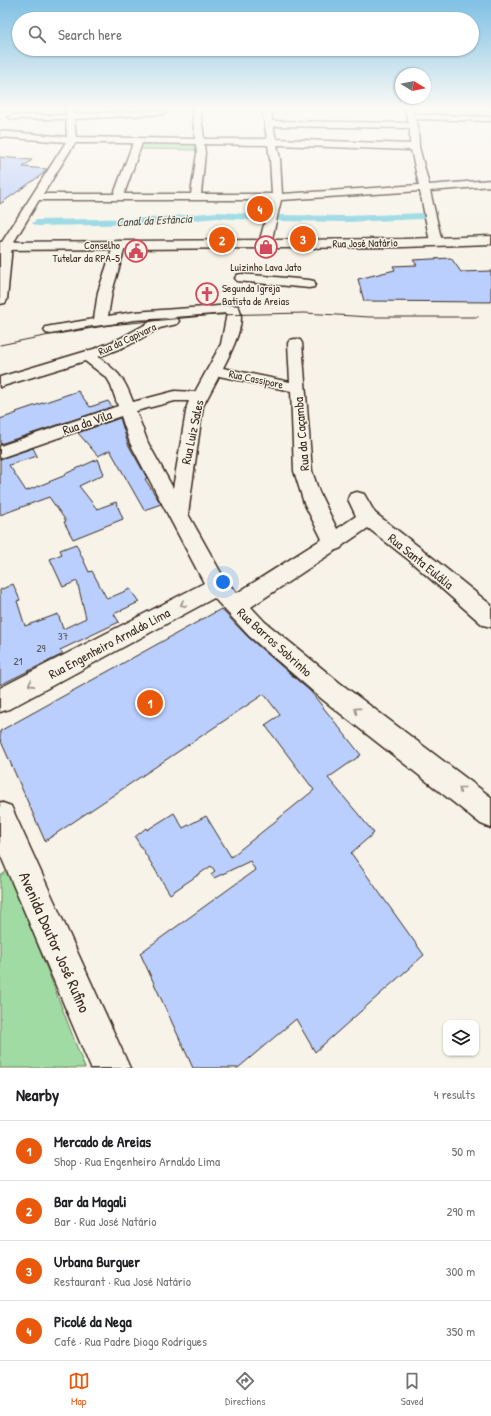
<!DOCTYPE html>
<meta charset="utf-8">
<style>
body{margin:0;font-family:"Patrick Hand",sans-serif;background:#f2f2f2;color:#202124}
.controls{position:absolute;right:12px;bottom:12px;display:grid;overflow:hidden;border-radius:8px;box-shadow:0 1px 3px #0004}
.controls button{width:36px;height:36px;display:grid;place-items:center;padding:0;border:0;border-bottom:1px solid #e0e0e0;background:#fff;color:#202124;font:20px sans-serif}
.compass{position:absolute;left:395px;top:68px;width:36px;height:36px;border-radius:50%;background:#fff;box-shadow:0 1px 3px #0004;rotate:100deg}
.you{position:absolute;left:223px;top:582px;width:14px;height:14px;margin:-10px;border:3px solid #fff;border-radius:50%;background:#1a73e8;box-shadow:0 0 0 6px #1a73e833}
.badge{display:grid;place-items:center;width:26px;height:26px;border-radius:50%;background:#ea580c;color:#fff;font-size:13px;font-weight:700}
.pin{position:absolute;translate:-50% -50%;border:2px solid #fff;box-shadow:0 1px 4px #0006}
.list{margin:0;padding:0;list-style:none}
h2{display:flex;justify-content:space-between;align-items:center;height:52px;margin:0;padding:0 16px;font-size:17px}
h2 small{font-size:13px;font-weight:400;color:#757577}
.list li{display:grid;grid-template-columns:26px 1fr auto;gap:12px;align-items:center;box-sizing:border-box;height:60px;padding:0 16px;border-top:1px solid #e0e0e0}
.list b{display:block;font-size:15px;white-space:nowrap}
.list p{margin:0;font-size:13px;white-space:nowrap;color:#757577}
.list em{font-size:13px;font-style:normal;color:#757577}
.icon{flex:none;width:22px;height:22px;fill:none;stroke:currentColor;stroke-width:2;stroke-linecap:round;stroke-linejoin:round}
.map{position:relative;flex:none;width:491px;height:1068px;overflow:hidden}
.search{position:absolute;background:#fff;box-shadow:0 1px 3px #0004;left:12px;right:12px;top:12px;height:44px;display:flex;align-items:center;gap:10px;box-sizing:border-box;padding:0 14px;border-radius:22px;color:#757577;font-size:15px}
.sheet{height:292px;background:#fff}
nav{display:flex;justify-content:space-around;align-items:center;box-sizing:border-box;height:56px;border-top:1px solid #e0e0e0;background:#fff;font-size:11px;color:#757577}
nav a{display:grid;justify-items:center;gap:2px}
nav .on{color:#ea580c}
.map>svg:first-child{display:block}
.green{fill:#9fdba2;stroke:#6d8260}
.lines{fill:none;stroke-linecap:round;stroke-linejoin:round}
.canal{fill:#83d1e0;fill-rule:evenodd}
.building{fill:#bacffe;stroke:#3b2a1e}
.minor-casing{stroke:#3b2a1e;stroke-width:3}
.major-casing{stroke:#3b2a1e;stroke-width:3}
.minor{fill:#f7f3e8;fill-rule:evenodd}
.major{fill:#f7f3e8;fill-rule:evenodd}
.tram{stroke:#3b2a1e;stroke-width:1}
.oneway{stroke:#998e83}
.labels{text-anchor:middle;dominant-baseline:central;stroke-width:3;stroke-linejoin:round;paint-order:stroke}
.far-street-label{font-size:11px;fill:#3b2a1e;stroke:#f7f3e8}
.far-poi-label{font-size:11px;fill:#3b2a1e;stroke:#f7f3e8;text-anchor:end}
.number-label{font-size:11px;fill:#5b5356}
.far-water-label{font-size:12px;font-style:italic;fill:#4d544e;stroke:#f7f3e8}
.street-label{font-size:13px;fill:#3b2a1e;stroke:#f7f3e8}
.near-street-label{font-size:16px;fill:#3b2a1e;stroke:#f7f3e8}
</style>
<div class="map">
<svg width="491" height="1068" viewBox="0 0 491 1068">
<rect width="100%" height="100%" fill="#f7f3e8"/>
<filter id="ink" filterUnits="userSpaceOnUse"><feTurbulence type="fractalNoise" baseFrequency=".025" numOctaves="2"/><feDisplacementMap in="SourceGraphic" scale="8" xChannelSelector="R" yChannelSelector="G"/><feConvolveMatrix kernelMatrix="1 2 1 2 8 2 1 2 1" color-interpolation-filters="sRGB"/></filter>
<g filter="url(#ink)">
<path class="green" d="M196,141L199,148L194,150L140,149L142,143Z
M9,870L85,1068H0V876Z"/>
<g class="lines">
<path class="canal" d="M217,212L271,215L275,217L279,215L347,216L423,213L428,216L423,219L347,222L279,221L275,219L271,221L217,218L151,224L37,226L32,223L37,220L151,218Z"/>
</g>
<path class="building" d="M0,157L32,160L23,167L47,169L44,173L0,204Z
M451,258L461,272L491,271V302L364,301L358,279L395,270L393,266L417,265L413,260Z
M78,391L90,407L108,401L112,407L0,444V419L17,413L16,412Z
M120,418L128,444L147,478L145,479L161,504L144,510L110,450L98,456L78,433Z
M33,448L37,456L9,465L26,491L66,475L65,474L98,459L104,474L79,486L97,509L116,502L123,519L73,539L64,522L66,521L49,497L0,515V459Z
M76,544L89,572L92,571L107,599L130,589L139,602L114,614L119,622L60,650L63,654L0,685V590L13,584L20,600L17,601L25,626L58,614L63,629L86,618L77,581L63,587L50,559L62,554L60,550Z
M221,609L248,637L311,692L361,755L328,778L374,833L351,853L424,955L315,1052L296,1019L238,1068H193L140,953L255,870L250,861L214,878L211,874L215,871L211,866L170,894L135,837L146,828L147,830L174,813L183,828L206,816L231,857L314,790L265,725L280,715L264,694L45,841L0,739V731Z"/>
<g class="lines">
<g class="minor-casing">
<path id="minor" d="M65,108H73L74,114L163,110L167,112L163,114L74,119L76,137L195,139L192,108H200L204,139H267L262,108H270L272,121L409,123L404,108H412L414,114L491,117V121L415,119L418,126L419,147L429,185L491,180V186L430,191L442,242L440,244H432L430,242L420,191L281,200L271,243L269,245H261L259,243L271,200H39L12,245L7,300L5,303L0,304V245L66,142L0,137V131L67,137L66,119H12L8,117L12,115H66ZM273,126L410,128V144L276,139ZM75,143H133L114,194H43ZM142,143L196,144L197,153L191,194H124ZM204,144L268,145L270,159L272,194H201L205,153ZM277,145L411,150L419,185L282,194L280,159Z
M120,241L124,242L126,244L112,292L108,316L134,312L233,305L238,306C248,321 230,354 223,368L290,382L288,343L290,340L295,339L300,340L302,343L312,471L319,492L337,529L356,516L348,499L350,494L357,492L364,494L375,513L423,550L491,605V627L483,625L409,560L368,528L343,545L341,548L336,550L251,607L265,622L340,683L491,797V828L481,824L322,699L249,636L214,598L9,709L0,712V688L204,583L130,443L121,416L0,458V446L118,406L110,383L107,378L85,361L0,387V377L97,348L119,339L150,322L169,318L134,320L51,334L46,333L44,330L46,327L51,326L94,319L98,292L114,244L116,242ZM227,313L221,344L195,392L175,391L133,402C124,377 119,373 98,357L129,345L160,328L177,324L179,321L177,318L174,317ZM219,376L291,391L294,471L304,503L322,539L237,593L225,580L188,514L203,406ZM175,401H189L187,406L173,488L148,443L136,411Z
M241,274L309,280L314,281L315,284L314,287L309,288L237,281L235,278L237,275Z"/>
</g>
<g class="major-casing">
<path id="major" d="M491,236V244L403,247L0,250V242L403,239Z
M0,802L11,806L130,1068H91L0,854Z"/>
</g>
<use href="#minor" class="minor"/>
<use href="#major" class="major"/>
<path class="tram" d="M0,345L89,327L214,315L305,313L369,317H478"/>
</g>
<defs><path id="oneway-chevron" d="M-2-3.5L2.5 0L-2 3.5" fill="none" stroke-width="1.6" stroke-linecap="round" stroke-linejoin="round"/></defs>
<g class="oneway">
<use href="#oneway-chevron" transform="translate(183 604) rotate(152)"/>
<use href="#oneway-chevron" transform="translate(31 684) rotate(152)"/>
<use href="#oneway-chevron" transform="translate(357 710) rotate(-144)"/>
<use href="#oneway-chevron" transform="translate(461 789) rotate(-141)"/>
</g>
</g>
<linearGradient id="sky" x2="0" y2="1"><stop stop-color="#7fc0e5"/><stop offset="0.42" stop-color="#fbfaf5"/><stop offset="1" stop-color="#fbfaf5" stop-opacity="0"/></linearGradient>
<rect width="491" height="257" fill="url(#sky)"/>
<defs>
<g id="shop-ring" transform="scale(1.15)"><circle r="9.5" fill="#f7f3e8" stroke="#d1495b" stroke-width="1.5"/><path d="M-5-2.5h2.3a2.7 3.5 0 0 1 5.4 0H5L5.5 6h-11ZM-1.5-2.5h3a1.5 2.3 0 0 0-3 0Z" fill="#d1495b"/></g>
<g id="civic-ring" transform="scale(1.15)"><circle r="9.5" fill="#f7f3e8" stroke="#d1495b" stroke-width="1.5"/><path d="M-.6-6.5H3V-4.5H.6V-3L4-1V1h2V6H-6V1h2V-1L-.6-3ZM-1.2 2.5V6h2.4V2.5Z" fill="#d1495b"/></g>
<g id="church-ring" transform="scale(1.15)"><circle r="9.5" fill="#f7f3e8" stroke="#d1495b" stroke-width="1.5"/><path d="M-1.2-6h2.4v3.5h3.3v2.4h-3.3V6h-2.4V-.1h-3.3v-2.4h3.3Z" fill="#d1495b"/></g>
</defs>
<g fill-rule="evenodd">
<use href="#shop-ring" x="266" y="247"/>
<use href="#civic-ring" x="136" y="251"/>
<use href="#church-ring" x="207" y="294"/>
</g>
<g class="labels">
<g class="far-street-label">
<text transform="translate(365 243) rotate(-1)">Rua José Natário</text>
<text transform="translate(127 339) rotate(-25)">Rua da Capivara</text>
<text transform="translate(256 379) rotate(12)">Rua Cassipore</text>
</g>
<g class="far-poi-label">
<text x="120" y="245">Conselho<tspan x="120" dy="13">Tutelar da RPA-5</tspan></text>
<text x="266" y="267" text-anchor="middle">Luizinho Lava Jato</text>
<text x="222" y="288" text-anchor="start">Segunda Igreja<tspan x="222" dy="13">Batista de Areias</tspan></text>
</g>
<g class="number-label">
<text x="63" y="636">37</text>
<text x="41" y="648">29</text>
<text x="18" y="661">21</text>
</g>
<g class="far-water-label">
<text transform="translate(154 220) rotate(-3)">Canal da Estância</text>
</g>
<g class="street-label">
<text transform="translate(87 422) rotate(-19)">Rua da Vila</text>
<text transform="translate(192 432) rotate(-78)">Rua Luiz Sales</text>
<text transform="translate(301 434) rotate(-95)">Rua da Caçamba</text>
<text transform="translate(421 561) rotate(39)">Rua Santa Eulália</text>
<text transform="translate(275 642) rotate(42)">Rua Barros Sobrinho</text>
<text transform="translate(109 643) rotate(-28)">Rua Engenheiro Arnaldo Lima</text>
</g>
<g class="near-street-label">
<text transform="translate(55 942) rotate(66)">Avenida Doutor José Rufino</text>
</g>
</g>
</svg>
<div class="controls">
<button><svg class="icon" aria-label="layers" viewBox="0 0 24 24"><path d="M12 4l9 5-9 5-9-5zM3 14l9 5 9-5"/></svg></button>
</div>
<svg class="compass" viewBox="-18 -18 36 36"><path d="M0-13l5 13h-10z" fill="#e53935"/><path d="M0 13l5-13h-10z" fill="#757577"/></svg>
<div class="you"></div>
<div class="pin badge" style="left:150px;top:703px">1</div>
<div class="pin badge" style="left:222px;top:240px">2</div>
<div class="pin badge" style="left:303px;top:239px">3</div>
<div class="pin badge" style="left:260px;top:209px">4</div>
<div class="search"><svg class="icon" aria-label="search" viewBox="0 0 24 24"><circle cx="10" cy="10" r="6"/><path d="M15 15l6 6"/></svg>Search here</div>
</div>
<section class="sheet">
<h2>Nearby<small>4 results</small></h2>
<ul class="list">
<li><span class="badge">1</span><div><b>Mercado de Areias</b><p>Shop · Rua Engenheiro Arnaldo Lima</p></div><em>50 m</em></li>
<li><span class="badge">2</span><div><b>Bar da Magali</b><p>Bar · Rua José Natário</p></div><em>290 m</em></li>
<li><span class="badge">3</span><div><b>Urbana Burguer</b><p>Restaurant · Rua José Natário</p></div><em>300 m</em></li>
<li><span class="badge">4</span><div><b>Picolé da Nega</b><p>Café · Rua Padre Diogo Rodrigues</p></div><em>350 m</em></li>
</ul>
</section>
<nav>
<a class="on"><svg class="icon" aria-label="map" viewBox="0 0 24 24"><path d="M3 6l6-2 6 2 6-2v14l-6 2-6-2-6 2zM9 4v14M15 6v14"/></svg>Map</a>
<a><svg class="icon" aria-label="directions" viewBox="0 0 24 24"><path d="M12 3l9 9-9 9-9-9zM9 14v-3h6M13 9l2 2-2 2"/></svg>Directions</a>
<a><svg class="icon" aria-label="saved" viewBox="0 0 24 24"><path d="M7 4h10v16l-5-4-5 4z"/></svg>Saved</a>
</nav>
